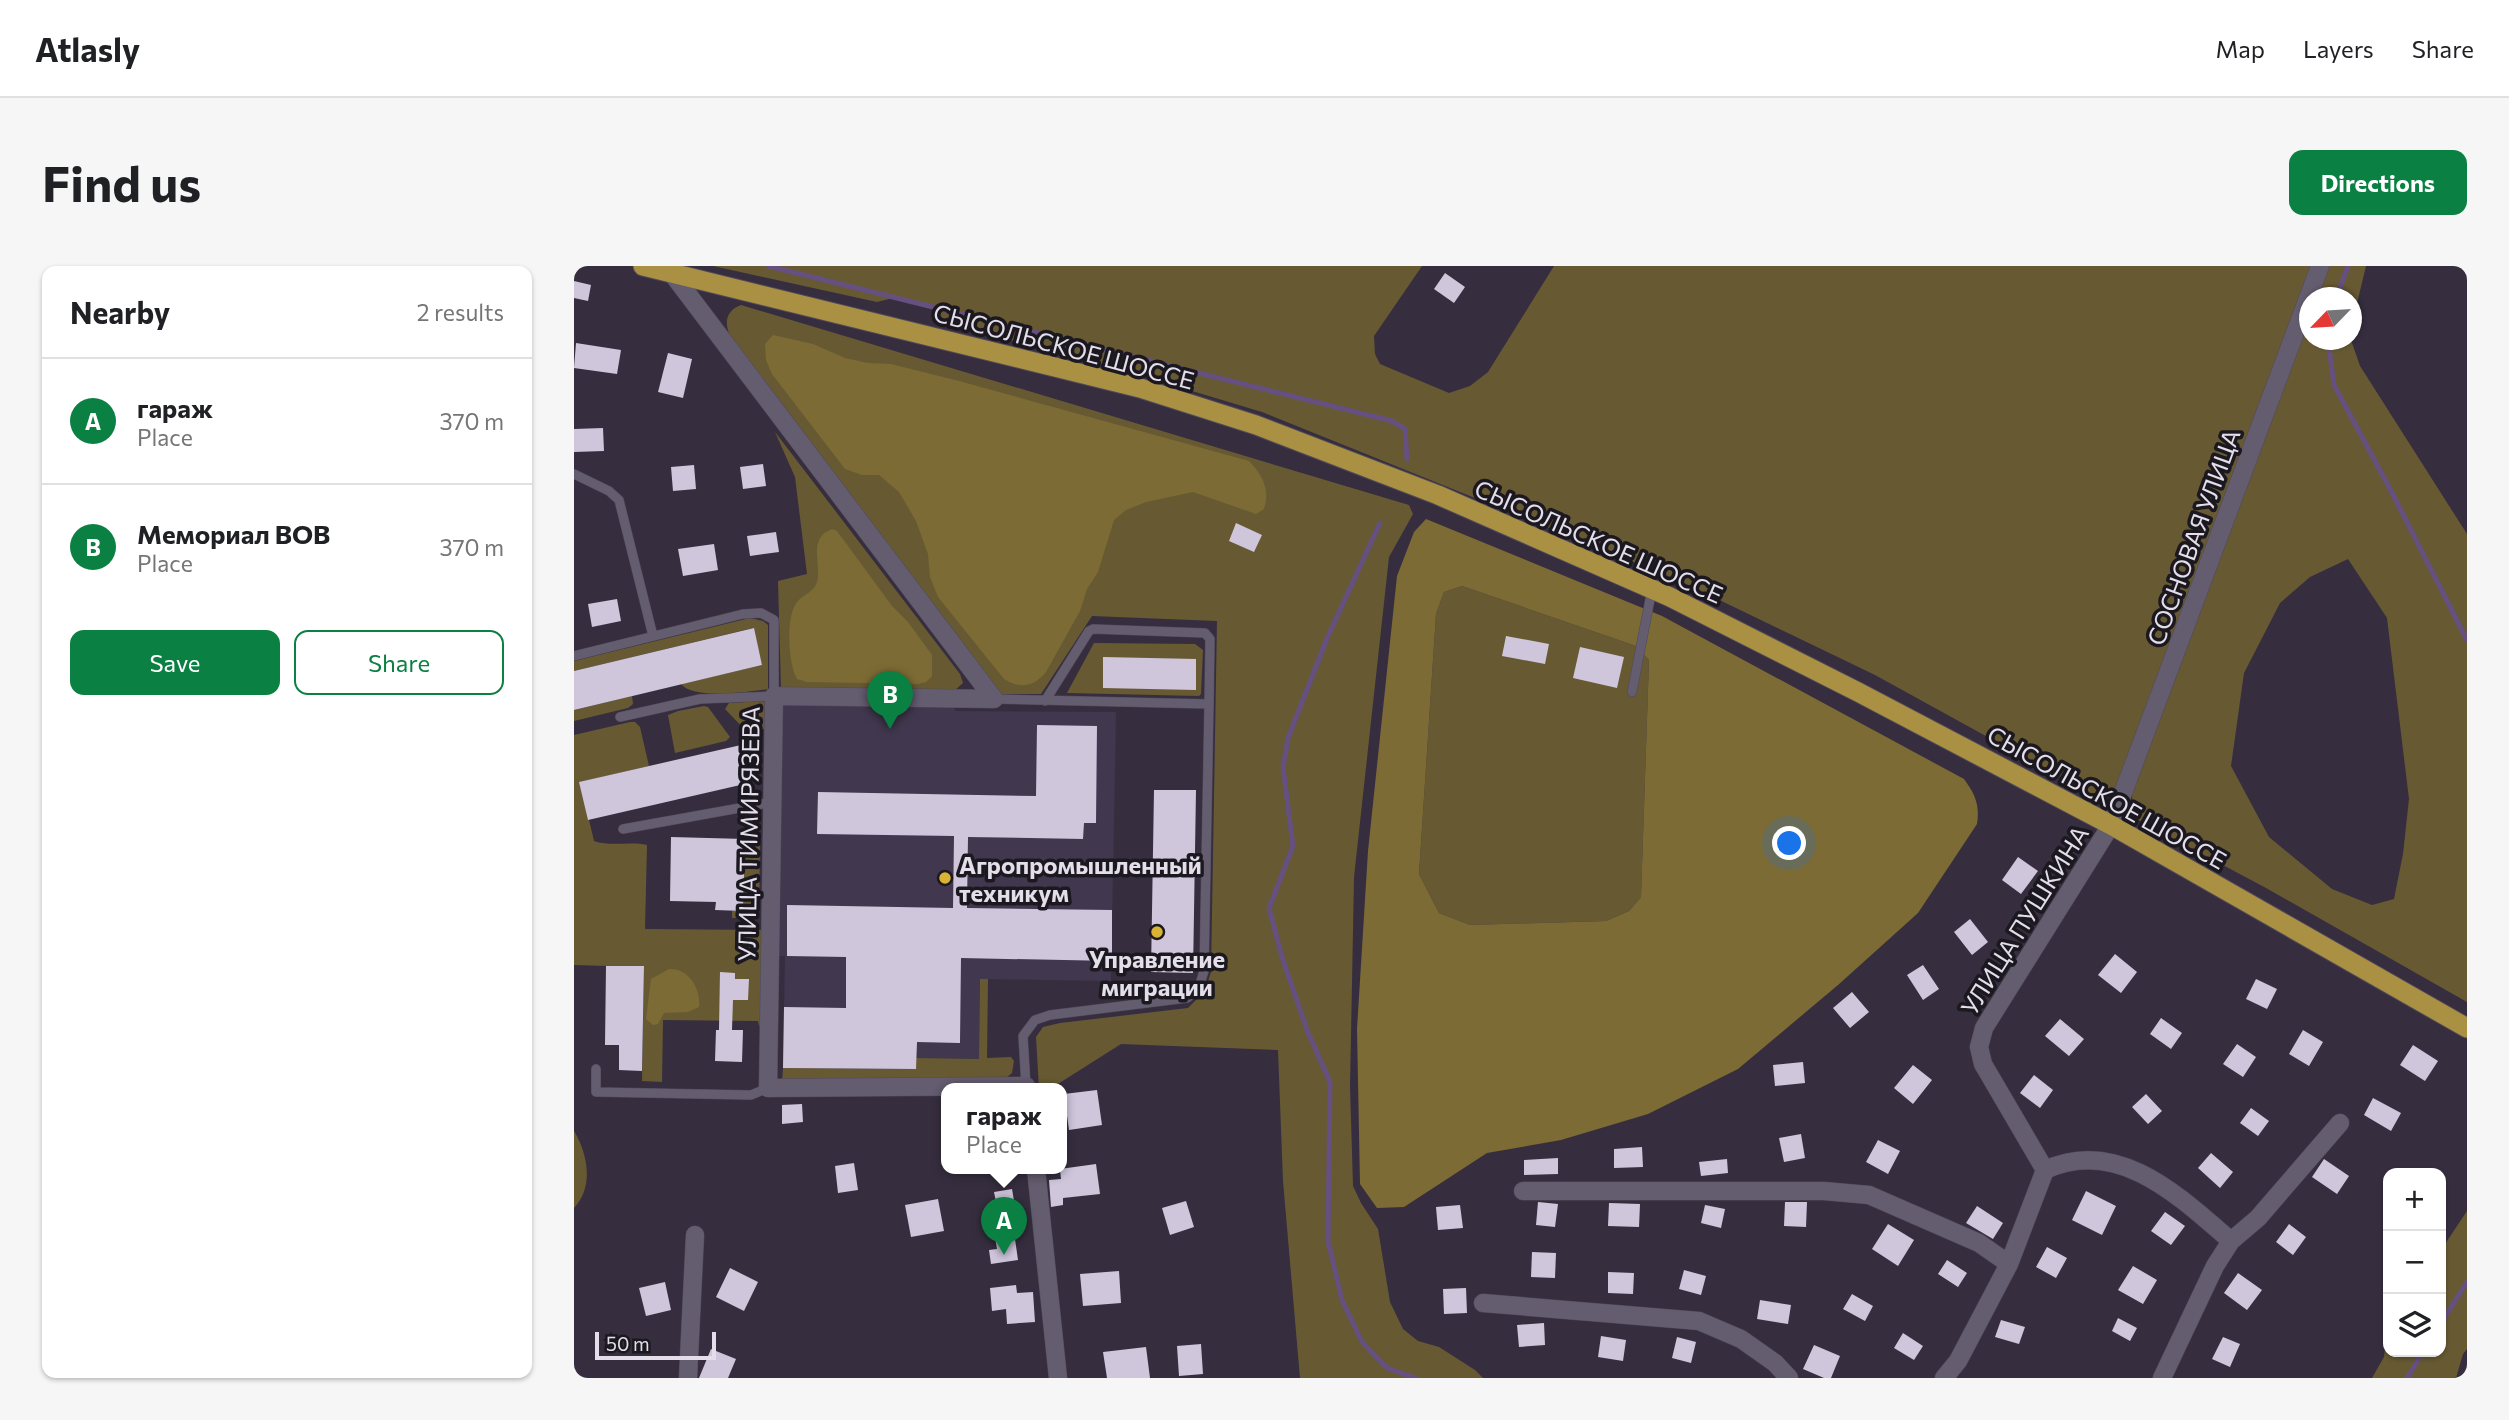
<!DOCTYPE html>
<meta charset="utf-8">
<style>
body{margin:0;font-family:Commissioner,sans-serif;background:#f6f6f6;color:#202124}
.controls{position:absolute;right:21px;bottom:21px;display:grid;overflow:hidden;border-radius:14px;box-shadow:0 2px 5px #0004}
.controls button{width:63px;height:63px;display:grid;place-items:center;padding:0;border:0;border-bottom:2px solid #e0e0e0;background:#fff;color:#202124;font:35px sans-serif}
.compass{position:absolute;left:1725px;top:21px;width:63px;height:63px;border-radius:50%;background:#fff;box-shadow:0 2px 5px #0004;rotate:245deg}
.scale{position:absolute;left:21px;bottom:18px;width:121px;box-sizing:border-box;padding-left:7px;border:4px solid #e3dee9;border-top:0;font-size:19px;line-height:24px;white-space:nowrap;color:#e3dee9;-webkit-text-stroke:5px #1b1820;paint-order:stroke}
.you{position:absolute;left:1216px;top:578px;width:24px;height:24px;margin:-18px;border:5px solid #fff;border-radius:50%;background:#1a73e8;box-shadow:0 0 0 10px #1a73e833}
.badge{display:grid;place-items:center;width:46px;height:46px;border-radius:50%;background:#0b8043;color:#fff;font-size:23px;font-weight:700}
.pin{position:absolute;translate:-50% -58px;filter:drop-shadow(0 2px 4px #0008)}
.pin::after{content:'';position:absolute;top:37px;width:24px;height:21px;background:inherit;clip-path:polygon(0 0,100% 0,50% 100%)}
.popup{position:absolute;left:367px;top:817px;width:126px;height:91px;box-sizing:border-box;display:grid;place-content:center;border-radius:14px;background:#fff;filter:drop-shadow(0 2px 5px #0005);font-size:23px;white-space:nowrap;color:#757577}
.popup b{font-size:26px;color:#202124}
.popup::after{content:'';position:absolute;left:50%;top:100%;margin-left:-14px;border:14px solid transparent;border-top-color:#fff}
.list{margin:0;padding:0;list-style:none}
h2{display:flex;justify-content:space-between;align-items:center;height:91px;margin:0;padding:0 28px;font-size:30px}
h2 small{font-size:23px;font-weight:400;color:#757577}
.list li{display:grid;grid-template-columns:46px 1fr auto;gap:21px;align-items:center;box-sizing:border-box;height:126px;padding:0 28px;border-top:2px solid #e0e0e0}
.list b{display:block;font-size:26px;white-space:nowrap}
.list p{margin:0;font-size:23px;white-space:nowrap;color:#757577}
.list em{font-size:23px;font-style:normal;color:#757577}
.actions{display:flex;gap:14px;padding:21px 28px}
.actions a{flex:1;padding:16px 0;border:2px solid #0b8043;border-radius:14px;text-align:center;font-size:24px;color:#0b8043}
.actions .main{background:#0b8043;color:#fff}
.icon{flex:none;width:38px;height:38px;fill:none;stroke:currentColor;stroke-width:2;stroke-linecap:round;stroke-linejoin:round}
.map{position:relative;flex:none;width:1893px;height:1112px;overflow:hidden;border-radius:14px}
header{display:flex;align-items:center;gap:42px;box-sizing:border-box;height:98px;padding:0 35px;background:#fff;border-bottom:2px solid #e0e0e0}
header strong{font-size:33px}
nav{display:flex;gap:38px;margin-inline-start:auto;font-size:24px}
.intro{display:flex;align-items:center;justify-content:space-between;box-sizing:border-box;height:168px;padding:0 42px}
h1{margin:0;font-size:49px}
.button{padding:18px 32px;border-radius:14px;background:#0b8043;color:#fff;font-size:24px;font-weight:700}
main{display:flex;gap:42px;padding:0 42px}
aside{flex:1;background:#fff;border-radius:14px;box-shadow:0 2px 5px #0004}
.map>svg:first-child{display:block}
.built{fill:#41374e}
.green{fill:#675a33;fill-rule:evenodd}
.forest{fill:#7d6b35;fill-rule:evenodd}
.lines{fill:none;stroke-linecap:round;stroke-linejoin:round}
.stream{stroke:#65507f;stroke-width:5}
.building{fill:#cfc6dc}
.service-casing{stroke:#504a59;stroke-width:10}
.minor-casing{stroke:#504a59;stroke-width:19}
.trunk-casing{stroke:#504a59;stroke-width:21}
.service{stroke:#645c6f;stroke-width:9}
.minor{stroke:#645c6f;stroke-width:18}
.trunk{stroke:#aa9042;stroke-width:19}
.poi-dot{fill:#d9b334;stroke:#1b1820;stroke-width:2.5}
.labels{text-anchor:middle;dominant-baseline:central;stroke-width:7;stroke-linejoin:round;paint-order:stroke}
.street-label{font-size:24px;fill:#e3dee9;stroke:#1b1820}
.poi-label{font-size:24px;font-weight:bold;fill:#e3dee9;stroke:#1b1820;text-anchor:start}
</style>
<header>
<strong>Atlasly</strong>
<nav><a>Map</a><a>Layers</a><a>Share</a></nav>
</header>
<div class="intro"><h1>Find us</h1><a class="button">Directions</a></div>
<main>
<aside>
<h2>Nearby<small>2 results</small></h2>
<ul class="list">
<li><span class="badge">A</span><div><b>гараж</b><p>Place</p></div><em>370 m</em></li>
<li><span class="badge">B</span><div><b>Мемориал ВОВ</b><p>Place</p></div><em>370 m</em></li>
</ul>
<div class="actions"><a class="main">Save</a><a>Share</a></div>
</aside>
<div class="map">
<svg width="1893" height="1112" viewBox="0 0 1893 1112">
<rect width="100%" height="100%" fill="#362e3f"/>
<path class="built" d="M213,438L380,439L381,445L542,446L537,715L406,713L405,793L343,792L342,803L209,802L211,690H203L209,440Z"/>
<path class="green" d="M139,0H848L800,70L801,88L806,98L875,127L896,120L914,106L980,0H1737L1567,459L1542,523L1528,534L1301,409L1104,314L688,146L515,94L373,58L359,40L319,32L303,36Z
M1755,0H1792L1778,58V32H1743Z
M167,39L835,239L839,248L815,291L780,611L776,821L779,920L787,937L804,963L816,1036L829,1063L844,1075L865,1081L901,1104L909,1112H726L709,915L704,784L547,778L476,823H465L462,771L469,761L486,757L614,742L631,725L637,706L643,355L518,350L467,428H427L156,70C150,56 152,45 167,39Z
M1735,52L1736,74H1777L1786,100L1893,268V736L1692,622L1559,551L1558,528ZM1774,293L1813,352L1835,533L1829,588L1820,633L1798,639L1758,623L1695,571L1657,500L1670,407L1706,337L1736,311Z
M201,166L386,408L389,417L380,425L207,423L204,315L233,308L221,211Z
M888,320L1062,380L1075,394L1067,631L1055,645L1032,655L896,659L865,647L845,608L862,348L870,326Z
M176,352L189,355L194,359V423C174,426 120,434 107,418L188,399L179,362L0,405V395Z
M520,377L621,378L629,384L627,428L625,430L493,427Z
M58,430L59,438L54,442L0,455V444Z
M189,435L192,437V460L190,463L174,467L151,443L155,437Z
M130,440L134,441L156,471L152,475L101,487L94,449L104,445Z
M56,456H61L66,461L75,500L6,516L20,575C37,581 56,575 73,579L71,663L192,664L191,760H185L184,755L89,754L88,816L68,815L70,701L0,699V469Z
M171,573H186L185,652H158V645L169,644Z
M406,713H414L413,792L437,791L440,795L438,807L431,813L208,816L209,802L341,803L342,792L405,793Z
M0,865C14,888 20,921 0,942Z
M1893,945V1083L1889,1088L1882,1112H1798L1810,1091L1814,1057V1086H1867V984Z"/>
<path class="forest" d="M199,69L239,78L271,92L294,97L317,98L385,115L675,195C689,210 696,223 690,243L682,248L619,226L572,236L552,244L540,254L524,306L513,323L506,345L472,406C460,421 446,423 430,413L364,331L356,311L354,288L342,255L325,226L305,209H288L271,203L198,108L192,94L191,78Z
M852,253L1088,350L1390,513C1401,528 1406,539 1403,558L1344,647L1264,719L1164,803L1074,848L987,874L913,887L830,941L803,942L786,918L783,763L794,585L823,310L840,266ZM888,320L1062,380L1075,394L1067,631L1055,645L1032,655L896,659L865,647L845,608L862,348L870,326Z
M258,263L263,265L318,340L334,356L358,389V410L352,416L344,418L233,416L223,413C214,398 211,348 224,335C230,328 240,326 243,316C248,298 233,272 258,263Z
M95,703C115,702 127,723 125,741L114,746L90,747L84,758L79,759L72,753L77,713Z"/>
<g class="lines">
<path class="stream" d="M194,0L818,155L831,163L833,193
M1762,32L1774,0
M1754,74L1760,119L1816,223L1893,374
M806,257L754,370L714,472L709,501L719,580L695,642L708,691L733,764L756,816L754,975L768,1034L788,1076L813,1102L842,1112
M1867,1057L1893,1016
M1833,1112L1849,1086"/>
</g>
<path class="building" d="M871,7L891,21L880,37L860,23Z
M0,15L17,19L14,35L0,32Z
M2,77L47,84L43,108L0,102Z
M94,87L118,93L109,132L84,126Z
M29,162L30,185L0,186V163Z
M189,198L192,220L169,223L166,201Z
M120,199L122,223L99,225L97,201Z
M662,257L688,269L680,286L655,275Z
M202,266L205,286L176,290L173,270Z
M140,278L144,304L109,310L104,283Z
M43,333L47,355L18,361L14,338Z
M180,362L188,399L0,444V405Z
M932,370L975,378L971,398L928,390Z
M1006,381L1050,391L1043,422L999,412Z
M529,391L622,393V424L529,422Z
M463,459L523,460L522,557H510L509,573L394,571L393,642L538,644V695L387,692L386,777L343,776L342,803L209,802L210,741L272,742V691L213,690V639L379,642L380,570L243,568L244,526L462,530Z
M167,479L175,517L14,554L5,516Z
M580,524H622L619,707L577,706Z
M97,571L171,573L169,645L141,644L142,636L96,635Z
M1444,591L1464,605L1447,628L1428,614Z
M1396,653L1414,676L1398,689L1380,666Z
M1541,688L1563,706L1547,727L1524,709Z
M1349,699L1365,723L1349,734L1333,709Z
M32,700H70L68,805L45,804V779H31Z
M146,706L161,707V713H175L174,734H159L158,764H169L168,796L141,795L142,764H145Z
M1682,713L1703,723L1693,743L1672,733Z
M1278,726L1295,746L1276,762L1259,742Z
M1587,752L1608,767L1597,783L1576,768Z
M1486,753L1510,773L1495,790L1471,770Z
M1729,764L1749,776L1735,800L1715,788Z
M1663,778L1682,791L1669,811L1649,798Z
M1839,779L1864,795L1851,815L1826,799Z
M1229,796L1231,817L1201,820L1199,799Z
M1339,799L1358,814L1339,838L1320,822Z
M1460,809L1479,824L1466,842L1446,827Z
M523,824L528,859L495,864L490,828Z
M1572,828L1588,845L1574,858L1558,841Z
M1799,832L1827,847L1817,865L1790,849Z
M228,838L229,856L208,858V839Z
M1677,842L1695,855L1684,870L1666,857Z
M1227,868L1231,892L1210,896L1205,872Z
M1304,874L1326,885L1314,908L1292,896Z
M1068,881L1069,901L1040,902V883Z
M1637,887L1659,906L1646,922L1624,902Z
M984,892V908L950,909V894Z
M1153,893L1154,907L1127,910L1125,896Z
M1750,893L1775,910L1763,928L1738,911Z
M280,897L284,924L264,927L261,900Z
M522,898L526,928L489,932V939L477,941L475,914L487,913L486,903Z
M438,923L444,958L439,959L444,994L417,998L415,984L423,983L416,942L423,941L420,926Z
M1512,925L1542,940L1528,969L1498,954Z
M364,933L370,965L337,971L331,939Z
M612,935L620,961L596,969L588,942Z
M964,936L984,938L981,961L962,959Z
M1211,936H1233L1232,961L1210,960Z
M1035,937L1066,938L1065,961L1034,960Z
M886,939L889,962L864,964L862,941Z
M1131,939L1151,943L1147,962L1127,957Z
M1403,940L1429,957L1419,973L1392,957Z
M1591,946L1611,960L1597,979L1577,965Z
M1314,958L1340,974L1324,1000L1298,983Z
M1715,958L1732,971L1719,989L1702,976Z
M1473,981L1493,992L1482,1012L1462,1001Z
M958,986L982,987L981,1012L957,1011Z
M1373,994L1393,1007L1384,1021L1364,1008Z
M1559,1000L1583,1014L1569,1038L1544,1024Z
M156,1002L184,1016L170,1045L142,1031Z
M1110,1004L1132,1010L1127,1029L1105,1023Z
M545,1005L547,1037L509,1040L506,1008Z
M1034,1006L1060,1007L1059,1028L1034,1027Z
M1664,1007L1688,1024L1673,1044L1650,1027Z
M91,1016L97,1044L72,1050L65,1022Z
M442,1019L443,1027L459,1026L461,1056L433,1058L432,1043L418,1045L416,1022Z
M892,1022L893,1047L870,1048L869,1023Z
M1278,1028L1299,1040L1291,1055L1269,1043Z
M1186,1034L1217,1039L1214,1058L1183,1053Z
M1544,1052L1563,1062L1556,1075L1538,1065Z
M1427,1054L1451,1061L1445,1078L1421,1071Z
M970,1057L971,1079L945,1081L943,1059Z
M1329,1067L1349,1080L1340,1094L1320,1082Z
M1027,1070L1052,1074L1049,1095L1024,1091Z
M1103,1071L1122,1076L1117,1097L1098,1092Z
M1649,1071L1666,1078L1656,1101L1638,1093Z
M627,1078L629,1108L605,1110L603,1080Z
M1240,1079L1266,1090L1257,1112H1250L1229,1103Z
M572,1081L576,1112H533L529,1086Z
M137,1083L162,1093L154,1112H125Z"/>
<g class="lines">
<g class="service-casing">
<path id="service" d="M0,208L35,225L45,234L79,370
M0,390L169,348L187,347L200,354V430L126,433L46,451
M1058,426L1078,323
M420,433L635,438L630,705L624,724L613,732L476,749L461,754L449,770L452,820
M471,435L515,365L519,363L631,367L636,373L635,438
M49,563L199,536
M22,803V826L177,829L194,822"/>
</g>
<g class="minor-casing">
<path id="minor" d="M97,6L420,433
M420,433L200,430L194,822L452,820V823
M462,903L484,1112
M1471,904C1544,870 1606,931 1657,975
M949,925H1250L1295,929L1405,977L1435,998
M909,1037L1125,1055L1167,1073L1201,1097L1215,1112
M114,1112L121,969
M1370,1112L1384,1095L1435,998L1471,904L1409,798L1405,781L1410,762L1537,559L1746,0
M1588,1112L1641,1000L1657,975L1684,952L1766,857"/>
</g>
<g class="trunk-casing">
<path id="trunk" d="M69,0L566,122L682,159L864,229L1096,331L1284,426L1537,559L1893,762"/>
</g>
<use href="#service" class="service"/>
<use href="#minor" class="minor"/>
<use href="#trunk" class="trunk"/>
</g>
<g class="poi-dot">
<circle cx="371" cy="612" r="7"/>
<circle cx="583" cy="666" r="7"/>
</g>
<g class="labels">
<g class="street-label">
<text transform="translate(490 80) rotate(15)">СЫСОЛЬСКОЕ ШОССЕ</text>
<text transform="translate(1619 271) rotate(-70)">СОСНОВАЯ УЛИЦА</text>
<text transform="translate(1025 275) rotate(24)">СЫСОЛЬСКОЕ ШОССЕ</text>
<text transform="translate(1533 531) rotate(29)">СЫСОЛЬСКОЕ ШОССЕ</text>
<text transform="translate(174 568) rotate(-89)">УЛИЦА ТИМИРЯЗЕВА</text>
<text transform="translate(1450 654) rotate(-58)">УЛИЦА ПУШКИНА</text>
</g>
<g class="poi-label">
<text x="385" y="598">Агропромышленный<tspan x="385" dy="28">техникум</tspan></text>
<text x="583" y="692" text-anchor="middle">Управление<tspan x="583" dy="28">миграции</tspan></text>
</g>
</g>
</svg>
<div class="controls">
<button>+</button>
<button>−</button>
<button><svg class="icon" aria-label="layers" viewBox="0 0 24 24"><path d="M12 4l9 5-9 5-9-5zM3 14l9 5 9-5"/></svg></button>
</div>
<svg class="compass" viewBox="-18 -18 36 36"><path d="M0-13l5 13h-10z" fill="#e53935"/><path d="M0 13l5-13h-10z" fill="#757577"/></svg>
<div class="scale">50 m</div>
<div class="you"></div>
<div class="pin badge" style="left:430px;top:989px">A</div>
<div class="popup"><b>гараж</b>Place</div>
<div class="pin badge" style="left:316px;top:463px">B</div>
</div>
</main>
